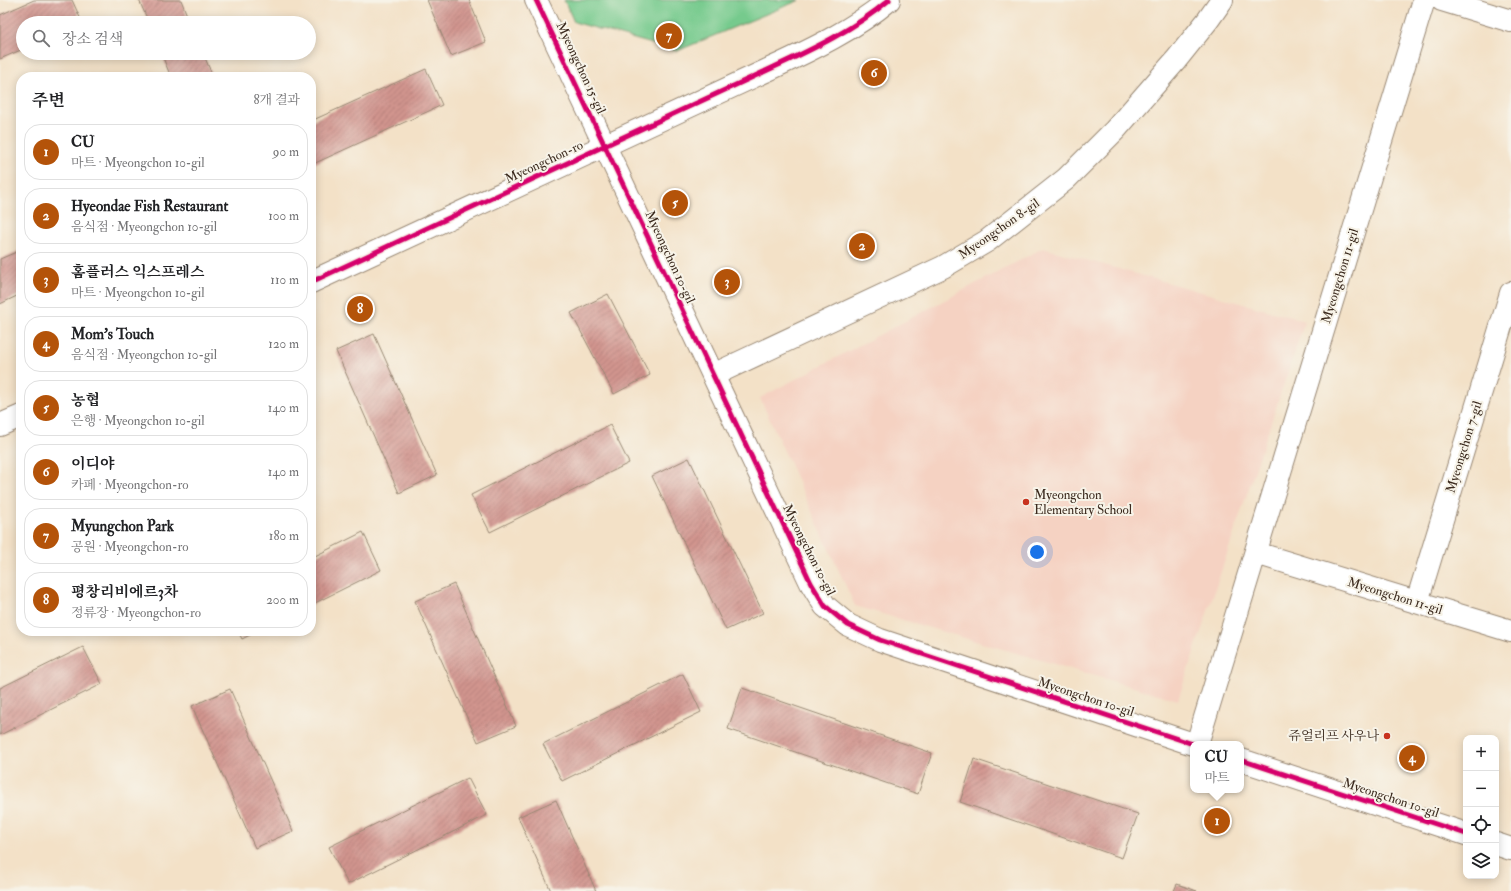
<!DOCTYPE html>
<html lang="ko">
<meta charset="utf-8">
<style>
body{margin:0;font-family:"IM FELL Double Pica","Noto Serif KR",serif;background:#f2f2f2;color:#202124}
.controls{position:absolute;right:12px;bottom:12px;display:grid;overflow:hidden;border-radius:8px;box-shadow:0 2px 10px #0003}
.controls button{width:36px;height:36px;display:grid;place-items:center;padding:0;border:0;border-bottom:1px solid #e0e0e0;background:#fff;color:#202124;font:20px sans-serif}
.you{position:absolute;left:1037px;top:552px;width:14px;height:14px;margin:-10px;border:3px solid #fff;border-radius:50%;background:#1a73e8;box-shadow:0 0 0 6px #1a73e833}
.badge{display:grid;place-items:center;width:26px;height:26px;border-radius:50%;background:#b45309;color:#fff;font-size:13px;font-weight:700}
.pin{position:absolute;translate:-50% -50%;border:2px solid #fff;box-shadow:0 1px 4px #0006}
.popup{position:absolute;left:1190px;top:741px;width:54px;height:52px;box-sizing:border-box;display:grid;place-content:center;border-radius:8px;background:#fff;filter:drop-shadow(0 1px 3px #0005);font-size:13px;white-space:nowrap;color:#757577}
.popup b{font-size:15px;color:#202124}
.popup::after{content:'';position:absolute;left:50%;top:100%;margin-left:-8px;border:8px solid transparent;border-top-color:#fff}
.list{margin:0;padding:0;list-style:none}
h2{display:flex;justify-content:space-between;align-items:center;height:52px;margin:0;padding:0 16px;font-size:17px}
h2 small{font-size:13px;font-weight:400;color:#757577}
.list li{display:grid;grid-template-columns:26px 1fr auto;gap:12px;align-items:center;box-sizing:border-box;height:56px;margin:0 8px 8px;padding:0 8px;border:1px solid #e0e0e0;border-radius:16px}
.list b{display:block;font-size:15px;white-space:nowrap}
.list p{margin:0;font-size:13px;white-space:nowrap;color:#757577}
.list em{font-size:13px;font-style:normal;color:#757577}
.icon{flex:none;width:22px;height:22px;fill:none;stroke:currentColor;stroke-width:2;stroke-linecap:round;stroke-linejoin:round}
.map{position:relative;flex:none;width:1511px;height:891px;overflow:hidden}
.search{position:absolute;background:#fff;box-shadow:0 2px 10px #0003;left:16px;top:16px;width:300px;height:44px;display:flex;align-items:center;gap:10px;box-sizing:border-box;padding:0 14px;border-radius:22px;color:#757577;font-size:15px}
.panel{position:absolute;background:#fff;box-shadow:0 2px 10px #0003;left:16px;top:72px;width:300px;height:564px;border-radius:16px}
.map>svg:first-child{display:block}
.built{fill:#f5d2c2}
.park{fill:#76ca8d;stroke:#587a56}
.building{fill:url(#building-hatch)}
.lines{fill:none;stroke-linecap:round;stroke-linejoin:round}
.minor-casing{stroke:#978672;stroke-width:24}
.minor{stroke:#fff;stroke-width:22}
.cycleway-casing{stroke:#f7f3e8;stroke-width:8}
.cycleway{stroke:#d6006c;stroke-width:5}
.poi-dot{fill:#c8321e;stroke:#f7f3e8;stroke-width:1.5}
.labels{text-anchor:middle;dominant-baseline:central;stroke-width:4;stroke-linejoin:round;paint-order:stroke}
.street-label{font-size:13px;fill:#3b2a1e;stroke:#f7f3e8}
.poi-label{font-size:13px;fill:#3b2a1e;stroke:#f7f3e8;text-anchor:start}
</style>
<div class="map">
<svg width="1511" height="891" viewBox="0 0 1511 891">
<defs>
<pattern id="building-hatch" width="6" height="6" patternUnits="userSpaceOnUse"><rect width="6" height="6" fill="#d1948e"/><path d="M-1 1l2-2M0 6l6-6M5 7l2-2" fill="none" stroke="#ab7973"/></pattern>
</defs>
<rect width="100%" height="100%" fill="#f7f3e8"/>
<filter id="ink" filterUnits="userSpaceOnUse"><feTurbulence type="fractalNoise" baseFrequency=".025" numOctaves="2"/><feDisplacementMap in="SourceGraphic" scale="8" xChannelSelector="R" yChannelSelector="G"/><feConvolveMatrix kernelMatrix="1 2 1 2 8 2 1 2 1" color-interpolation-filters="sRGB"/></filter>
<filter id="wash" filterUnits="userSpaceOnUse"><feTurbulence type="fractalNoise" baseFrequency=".012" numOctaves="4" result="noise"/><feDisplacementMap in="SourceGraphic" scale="16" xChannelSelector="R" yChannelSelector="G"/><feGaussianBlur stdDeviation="0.9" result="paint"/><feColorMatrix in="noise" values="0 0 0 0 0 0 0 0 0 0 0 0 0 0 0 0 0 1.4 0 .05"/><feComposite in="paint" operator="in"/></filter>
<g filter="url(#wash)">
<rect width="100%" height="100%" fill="#f3e1c7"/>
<path class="built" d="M1043,248L1305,321L1178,700L855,606L760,398Z"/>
<path class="park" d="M564,0H800L677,51L574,22Z"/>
<g id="blocks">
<path class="building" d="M34,0H72L82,22L23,23V49L0,59V15Z
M139,0H181L190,23H149Z
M427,0H469L486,42L451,56Z
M161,53H203L213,77H171Z
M426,69L442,105L311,165V121Z
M21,250V294L0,304V259Z
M608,294L650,375L614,394L571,313Z
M374,334L437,475L399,493L336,351Z
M610,425L629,463L490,532L471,495Z
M689,458L763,613L726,630L652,476Z
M363,532L381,570L311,605V558Z
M454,584L516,726L478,742L415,601Z
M238,631H258L242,639Z
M83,647L102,684L0,735V688Z
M683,674L701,712L562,781L543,744Z
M742,688L932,753L918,794L728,729Z
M230,689L293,831L255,848L192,706Z
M974,759L1138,814L1122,858L960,802Z
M468,778L487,815L348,884L329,847Z
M556,800L596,891H551L518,817Z
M1177,884L1197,891H1174Z"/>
</g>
</g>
<g filter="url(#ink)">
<use href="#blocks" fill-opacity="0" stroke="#978672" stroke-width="1"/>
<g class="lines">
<g class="minor-casing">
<path id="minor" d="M536,0L811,583L825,606L848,625L880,640L1193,744
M1442,0L1511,21
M311,282L772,68C813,49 855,29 889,0
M713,375L943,267L987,241L1066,179L1115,130L1176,60L1208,20L1222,0
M0,425L21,416
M1256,553L1511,631
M1417,602L1511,293
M1197,744L1424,0
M1241,760L1466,834
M1496,844L1511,849"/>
</g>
<use href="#minor" class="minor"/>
<g class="cycleway-casing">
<path id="cycleway" d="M536,0L811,583L825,606L848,625L880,640L1193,744
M311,282L772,68C813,49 855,29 889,0
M1241,760L1466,834"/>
</g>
<use href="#cycleway" class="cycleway"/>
</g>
</g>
<g class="poi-dot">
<circle cx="1026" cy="502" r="4"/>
<circle cx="1387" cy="736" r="4"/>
</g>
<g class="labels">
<g class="street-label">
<text transform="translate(581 68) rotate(65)">Myeongchon 15-gil</text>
<text transform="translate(544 162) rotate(-25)">Myeongchon-ro</text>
<text transform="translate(999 229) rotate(-35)">Myeongchon 8-gil</text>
<text transform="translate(670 257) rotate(65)">Myeongchon 10-gil</text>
<text transform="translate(1340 276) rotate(-73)">Myeongchon 11-gil</text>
<text transform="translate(1464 447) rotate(-73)">Myeongchon 7-gil</text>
<text transform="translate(809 550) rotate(63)">Myeongchon 10-gil</text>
<text transform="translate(1395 596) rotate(17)">Myeongchon 11-gil</text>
<text transform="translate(1086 697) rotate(18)">Myeongchon 10-gil</text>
<text transform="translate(1391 798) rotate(18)">Myeongchon 10-gil</text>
</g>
<g class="poi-label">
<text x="1034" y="495">Myeongchon<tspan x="1034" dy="15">Elementary School</tspan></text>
<text x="1379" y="736" text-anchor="end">쥬얼리프 사우나</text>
</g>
</g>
</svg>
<div class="controls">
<button>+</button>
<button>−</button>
<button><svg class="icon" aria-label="locate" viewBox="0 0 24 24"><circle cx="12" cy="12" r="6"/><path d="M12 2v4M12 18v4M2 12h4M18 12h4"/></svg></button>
<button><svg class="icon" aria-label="layers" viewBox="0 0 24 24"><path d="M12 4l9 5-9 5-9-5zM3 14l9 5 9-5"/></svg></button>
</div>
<div class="you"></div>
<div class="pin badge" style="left:1217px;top:821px">1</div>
<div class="popup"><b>CU</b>마트</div>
<div class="pin badge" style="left:862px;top:246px">2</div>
<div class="pin badge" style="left:727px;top:282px">3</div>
<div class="pin badge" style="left:1412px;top:758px">4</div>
<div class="pin badge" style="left:675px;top:203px">5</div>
<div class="pin badge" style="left:874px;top:73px">6</div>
<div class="pin badge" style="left:669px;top:36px">7</div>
<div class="pin badge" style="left:360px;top:309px">8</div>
<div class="search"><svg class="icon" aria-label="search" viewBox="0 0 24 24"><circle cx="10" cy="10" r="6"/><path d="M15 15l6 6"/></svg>장소 검색</div>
<section class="panel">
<h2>주변<small>8개 결과</small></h2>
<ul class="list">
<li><span class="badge">1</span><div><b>CU</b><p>마트 · Myeongchon 10-gil</p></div><em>90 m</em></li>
<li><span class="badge">2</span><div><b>Hyeondae Fish Restaurant</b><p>음식점 · Myeongchon 10-gil</p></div><em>100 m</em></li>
<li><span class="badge">3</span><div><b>홈플러스 익스프레스</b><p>마트 · Myeongchon 10-gil</p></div><em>110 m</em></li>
<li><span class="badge">4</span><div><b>Mom's Touch</b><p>음식점 · Myeongchon 10-gil</p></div><em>120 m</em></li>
<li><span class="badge">5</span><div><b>농협</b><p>은행 · Myeongchon 10-gil</p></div><em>140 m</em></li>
<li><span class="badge">6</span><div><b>이디야</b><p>카페 · Myeongchon-ro</p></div><em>140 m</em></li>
<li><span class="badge">7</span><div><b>Myungchon Park</b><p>공원 · Myeongchon-ro</p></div><em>180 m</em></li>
<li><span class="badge">8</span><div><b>평창리비에르3차</b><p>정류장 · Myeongchon-ro</p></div><em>200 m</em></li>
</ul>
</section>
</div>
